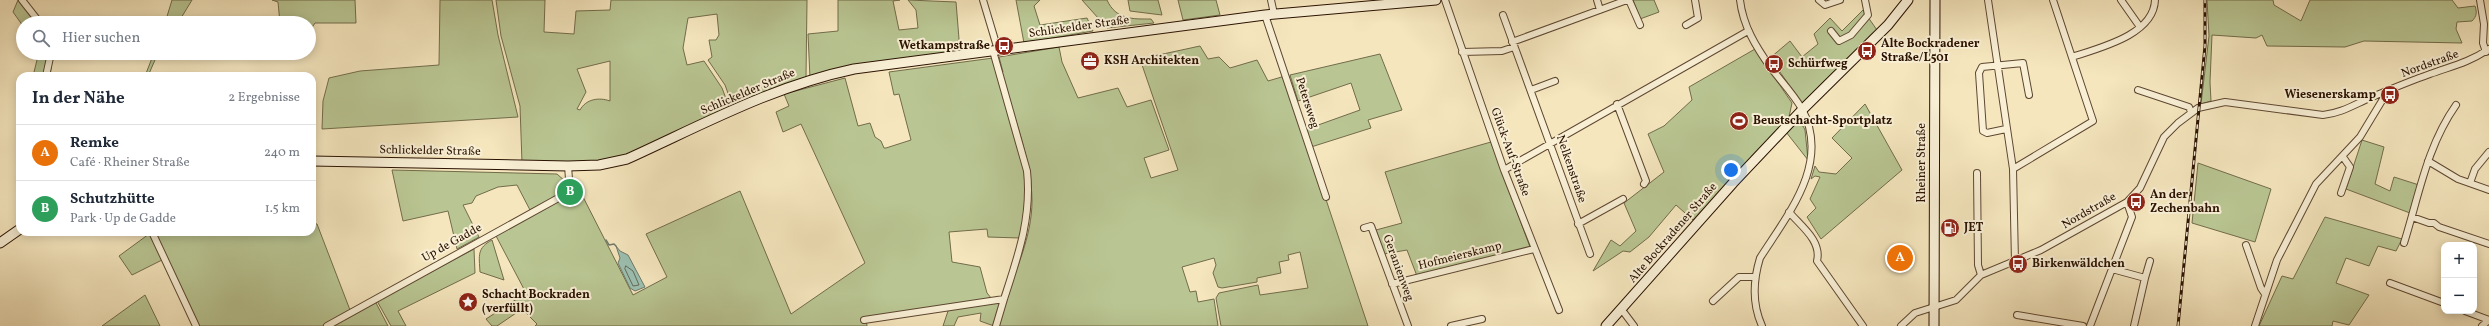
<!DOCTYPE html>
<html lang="de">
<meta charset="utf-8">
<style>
body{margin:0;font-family:Vollkorn,serif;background:#f6f6f7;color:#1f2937}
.controls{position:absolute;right:12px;bottom:12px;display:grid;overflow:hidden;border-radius:8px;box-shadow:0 2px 10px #0003}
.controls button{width:36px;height:36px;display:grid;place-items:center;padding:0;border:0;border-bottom:1px solid #e0e1e3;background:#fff;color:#1f2937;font:20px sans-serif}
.you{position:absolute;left:1731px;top:170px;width:14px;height:14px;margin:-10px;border:3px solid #fff;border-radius:50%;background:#1a73e8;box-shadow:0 0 0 6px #1a73e833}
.badge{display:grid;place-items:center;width:26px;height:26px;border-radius:50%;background:#111827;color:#fff;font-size:13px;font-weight:700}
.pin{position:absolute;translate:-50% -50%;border:2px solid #fff;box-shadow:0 1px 4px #0006}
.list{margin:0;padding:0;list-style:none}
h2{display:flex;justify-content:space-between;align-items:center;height:52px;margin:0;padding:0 16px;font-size:17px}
h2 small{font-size:13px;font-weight:400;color:#747a83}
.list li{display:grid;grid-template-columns:26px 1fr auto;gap:12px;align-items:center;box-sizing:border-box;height:56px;padding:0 16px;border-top:1px solid #e0e1e3}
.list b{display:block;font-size:15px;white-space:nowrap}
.list p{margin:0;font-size:13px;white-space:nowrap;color:#747a83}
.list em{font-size:13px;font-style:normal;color:#747a83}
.icon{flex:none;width:22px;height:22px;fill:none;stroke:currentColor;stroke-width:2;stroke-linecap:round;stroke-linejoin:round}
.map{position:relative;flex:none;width:2489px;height:326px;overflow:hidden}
.search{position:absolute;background:#fff;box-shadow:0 2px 10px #0003;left:16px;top:16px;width:300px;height:44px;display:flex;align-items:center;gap:10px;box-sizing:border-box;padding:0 14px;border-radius:22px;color:#747a83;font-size:15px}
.panel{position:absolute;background:#fff;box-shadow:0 2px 10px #0003;left:16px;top:72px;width:300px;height:164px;border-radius:12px}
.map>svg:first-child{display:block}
.green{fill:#b9c693;stroke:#726c4a;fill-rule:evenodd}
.water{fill:#9cc0b1;stroke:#6f7a6b}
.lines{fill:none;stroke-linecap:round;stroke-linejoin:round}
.shore{stroke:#64695a;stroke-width:1}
.stream{stroke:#6f7a6b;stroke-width:1.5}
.street-casing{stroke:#5e4731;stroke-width:8}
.secondary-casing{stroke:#2b1202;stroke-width:11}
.street{stroke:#f8efd5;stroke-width:6}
.secondary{stroke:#f8efd5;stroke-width:9}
.rail-casing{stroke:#2b1202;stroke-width:3}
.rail{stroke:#f8efd5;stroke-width:1.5;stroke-dasharray:4.5;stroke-linecap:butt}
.labels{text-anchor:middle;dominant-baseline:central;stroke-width:4;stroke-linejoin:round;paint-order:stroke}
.street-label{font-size:12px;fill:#2b1202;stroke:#f8efd5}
.poi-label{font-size:12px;font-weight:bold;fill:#2b1202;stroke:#f8efd5;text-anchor:start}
</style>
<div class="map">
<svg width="2489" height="326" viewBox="0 0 2489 326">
<rect width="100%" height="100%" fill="#f5e6be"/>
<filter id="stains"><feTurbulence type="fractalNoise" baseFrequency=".005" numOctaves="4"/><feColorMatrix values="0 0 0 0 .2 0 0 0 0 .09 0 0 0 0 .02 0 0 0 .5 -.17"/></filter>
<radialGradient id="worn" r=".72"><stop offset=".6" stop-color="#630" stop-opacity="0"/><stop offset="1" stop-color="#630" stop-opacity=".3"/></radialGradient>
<path class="green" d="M18,0H23L43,23H23V26L13,12Z
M172,0H192L178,23H165Z
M272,0H355L356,23H315L309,32V23H280L278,2Z
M440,0H492L498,35L518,117L322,129L323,101L329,78L360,71L439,65Z
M496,0H545L544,32L574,34L576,11L610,10L611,0H807L806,78L733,107L725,85L708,60L712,57L709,40H716L719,35L717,14L688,18L683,48L687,65L704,61L722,88L730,109L613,161L522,163L520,106L501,36ZM610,61V101C599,97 586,99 580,110L577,109L586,92L577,69Z
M838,0H900L893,1L899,30L918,28L916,10L908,0L956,2L960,51L810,78L808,34L838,31Z
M1016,0H1040L1034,6L1040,25L1087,18L1093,31L1024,43Z
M1082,0H1107C1116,20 1133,19 1151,19L1154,23L1107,28Z
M1128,0H1158L1162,15L1130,11Z
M1178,0H1216L1220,15L1183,20Z
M1633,0H1654L1659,12L1640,19Z
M2207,0H2273L2274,5L2301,21L2310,0H2452L2458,8L2475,6C2477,12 2477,16 2472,21L2457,22L2456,29L2462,43L2364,41L2345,47L2267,46L2262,35L2256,38L2212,35L2210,82L2211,101L2201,104L2209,36Z
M1863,10L1877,30L1802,103L1770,58L1790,41L1802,57L1818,44L1814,34L1830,18L1842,31Z
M1200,46L1208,59L1219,57L1230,68L1257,60L1268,81L1285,76L1368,326H1221L1216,298L1219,293L1258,285L1260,295L1308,288L1300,252L1288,255L1289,260L1279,262L1281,273L1257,278V282L1222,288L1218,287L1213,273L1216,265L1214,258L1182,267L1190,292L1196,291L1198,302L1214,299L1218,326H994L980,321L981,313L958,317L954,326H943L949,308L998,301L1003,303C1016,271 1032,236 1032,201C1032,160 1012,112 1001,73L1003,72L999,57L1059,47L1062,62L1078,98L1118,88L1127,107L1151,100L1169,150L1144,158L1151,178L1178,170L1140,59Z
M1755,49L1792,103L1789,117L1693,220L1676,205L1649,237L1630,252L1623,251L1593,271L1611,240L1620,246L1636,231L1624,203L1664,172L1648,134L1664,126L1692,100L1689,87Z
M35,53H53L50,76H33L37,60Z
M154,53H158L148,76H145Z
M1380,54L1402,110L1368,120L1371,128L1311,147L1307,129L1360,110L1351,83L1298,101L1290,75Z
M993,58L1026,170L1028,190L1020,238L988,237L987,229L949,232L952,262L980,267L987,293L992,299L866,319L867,326H535L537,324L522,309L497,326H492L486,319L526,293L495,234L562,197L580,191L633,295L667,277L646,234L740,191L791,314L865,263L801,124L783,132L776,112L789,106L784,94L845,78L858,126L870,123L875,137L881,141L884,148H886L911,140L899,94L894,95L889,72Z
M1865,104L1902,170L1821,239L1807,217L1816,208L1810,199L1820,177L1815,176L1811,179L1815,166L1819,172L1836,174L1852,158L1832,138Z
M1795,123L1803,126L1805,130L1808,160L1786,132Z
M2362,140L2384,147L2375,184L2390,191L2394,177L2419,185L2410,213L2346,189Z
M1491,142L1530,247L1417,276L1407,250L1384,254L1376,230L1402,223L1385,172Z
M2198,163L2271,189L2255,242L2192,223Z
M392,170L557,174L566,182L560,195L530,210L517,185L498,187L476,196L472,203L463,205L479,237L457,249L448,211L403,221Z
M2325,217L2402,239L2396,251L2378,246L2369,266L2346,258L2336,283L2369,295L2349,325L2333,321L2332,326H2259L2282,276L2293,279Z
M312,223L317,224L350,310L323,326H198L154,232H312Z
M149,234L164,259L132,275L119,256Z
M492,240L504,280L480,272C479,255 477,248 492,240Z
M474,249L475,273L398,311L406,326H391L377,301Z
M145,295L160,326H102Z
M375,301L388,326H331Z"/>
<path class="water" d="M616,246L620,251L628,255L645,287L635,291L630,288L618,263L620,258Z"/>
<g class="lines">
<path class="shore" d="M626,266L633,271L639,285L633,286L625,269Z"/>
<path class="stream" d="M606,240L609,245L614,244L616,246"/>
<g class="street-casing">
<path id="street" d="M22,0L40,23
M983,0L998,50
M1271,0L1274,14
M1445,0L1504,170L1559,310
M1597,0L1600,10
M1629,0L1640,25
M1740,0C1743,26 1756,47 1771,68C1781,81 1794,95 1802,109C1831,163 1788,214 1760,258C1753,281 1752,304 1762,326
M1819,0L1825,5L1840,0
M1988,0L2013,169
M2121,0L2140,27
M2480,0L2484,24L2483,43L2486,52
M1265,15L1326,197
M1503,15L1590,254
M1686,25L1698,18L1695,0
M1831,31L1839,41L1851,35L1868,15L1865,0
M1512,42L1627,0
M1462,52L1502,51L1514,47
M2072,57C2099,48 2154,35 2155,0
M46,76L51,53
M1531,90L1555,81
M2138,90L2189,107L2191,112
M1617,104L1646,181L1644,184
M2006,129L1987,133L1983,131L1979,73L1982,67L2023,63L2029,95
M2428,161L2458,179L2489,190
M1504,170L1748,31
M1977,173L1978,265L1981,275
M2470,183L2475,169L2489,152
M2341,193L2350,167L2343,157
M1789,212C1801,226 1822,241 1817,261L1863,326
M2412,217L2429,223H2434L2439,227L2489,244
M1578,224L1623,199
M1364,228L1371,226L1408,326
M152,232L196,326
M2404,243C2419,195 2427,146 2456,105
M2246,245L2261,288L2265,294
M2015,262L2013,169L2093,121L2053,0
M2112,269L2145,278L2150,261
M2390,283L2444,303
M1392,284L1534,249
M1713,301L1739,277H1755
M1622,310L1634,326
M2465,311L2489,320
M2017,315L2083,326
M864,320L1004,299C1018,256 1032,217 1027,171L993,51
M327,326L562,196L569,179L568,166
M996,326L1004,299
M1451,326L1482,319
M1901,326L1915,313L1956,300L1981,275L2041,250L2127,202L2140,188L2164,137L2178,123L2198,108L2225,102L2323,115C2342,113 2355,104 2372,97C2391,89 2410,81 2430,74C2452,66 2468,63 2489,49
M2090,326L2132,217L2127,202
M2134,326L2145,278
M2255,326L2277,260L2316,184L2360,137L2383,99L2384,93
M2482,326L2489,320"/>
</g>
<g class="secondary-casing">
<path id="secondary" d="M312,161L568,166L599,165L627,159C702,125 773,86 854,69L1265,15L1436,0
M0,243L20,229
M1606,326L1733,183L1802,110L1888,25L1908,0
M1934,326L1935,0"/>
</g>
<use href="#street" class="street"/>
<use href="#secondary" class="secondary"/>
<g class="rail-casing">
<path id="rail" d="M2178,326L2205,46V0"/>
</g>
<use href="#rail" class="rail"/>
</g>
<defs>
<g id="bus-disc" transform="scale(1)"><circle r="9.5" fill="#8f2418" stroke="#f8efd5"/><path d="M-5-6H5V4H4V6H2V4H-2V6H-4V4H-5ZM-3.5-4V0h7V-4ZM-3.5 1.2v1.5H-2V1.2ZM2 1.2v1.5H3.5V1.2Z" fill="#fff"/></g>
<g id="office-disc" transform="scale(1)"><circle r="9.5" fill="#8f2418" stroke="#f8efd5"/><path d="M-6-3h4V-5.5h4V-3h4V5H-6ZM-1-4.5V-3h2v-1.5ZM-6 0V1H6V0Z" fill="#fff"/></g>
<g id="stadium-disc" transform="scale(1)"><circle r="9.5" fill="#8f2418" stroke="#f8efd5"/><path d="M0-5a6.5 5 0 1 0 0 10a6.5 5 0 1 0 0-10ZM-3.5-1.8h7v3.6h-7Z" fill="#fff"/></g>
<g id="fuel-disc" transform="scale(1)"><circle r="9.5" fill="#8f2418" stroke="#f8efd5"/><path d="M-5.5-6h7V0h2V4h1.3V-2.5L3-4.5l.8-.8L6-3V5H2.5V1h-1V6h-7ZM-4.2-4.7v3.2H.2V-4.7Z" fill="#fff"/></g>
<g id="sight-disc" transform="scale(1)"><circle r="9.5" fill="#8f2418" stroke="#f8efd5"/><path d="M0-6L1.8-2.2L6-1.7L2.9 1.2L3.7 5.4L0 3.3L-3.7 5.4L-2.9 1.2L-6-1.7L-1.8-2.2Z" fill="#fff"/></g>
</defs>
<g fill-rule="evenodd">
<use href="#bus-disc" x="1004" y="46"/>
<use href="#bus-disc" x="1867" y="51"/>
<use href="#office-disc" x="1090" y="61"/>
<use href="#bus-disc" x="1774" y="64"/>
<use href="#bus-disc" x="2390" y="95"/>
<use href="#stadium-disc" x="1739" y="121"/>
<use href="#bus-disc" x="2136" y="202"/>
<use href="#fuel-disc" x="1950" y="228"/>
<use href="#bus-disc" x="2018" y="264"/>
<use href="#sight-disc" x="468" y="302"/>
</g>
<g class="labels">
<g class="street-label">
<text transform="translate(1079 27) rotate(-8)">Schlickelder Straße</text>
<text transform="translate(2430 64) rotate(-20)">Nordstraße</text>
<text transform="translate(748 92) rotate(-23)">Schlickelder Straße</text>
<text transform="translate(1307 103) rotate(72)">Petersweg</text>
<text transform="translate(430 151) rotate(1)">Schlickelder Straße</text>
<text transform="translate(1510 152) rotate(70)">Glück-Auf-Straße</text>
<text transform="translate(1922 163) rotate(-90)">Rheiner Straße</text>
<text transform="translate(1571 169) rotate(71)">Nelkenstraße</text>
<text transform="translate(2089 211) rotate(-30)">Nordstraße</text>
<text transform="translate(1673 233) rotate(-49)">Alte Bockradener Straße</text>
<text transform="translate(452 243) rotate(-29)">Up de Gadde</text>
<text transform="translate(1460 256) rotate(-14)">Hofmeierskamp</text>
<text transform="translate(1398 268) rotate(70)">Geranienweg</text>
</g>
<g class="poi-label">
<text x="1881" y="44">Alte Bockradener<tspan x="1881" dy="14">Straße/L501</tspan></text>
<text x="990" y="46" text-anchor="end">Wetkampstraße</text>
<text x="1104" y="61">KSH Architekten</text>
<text x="1788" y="64">Schürfweg</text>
<text x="2376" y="95" text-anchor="end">Wiesenerskamp</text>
<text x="1753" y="121">Beustschacht-Sportplatz</text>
<text x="2150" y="195">An der<tspan x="2150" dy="14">Zechenbahn</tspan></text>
<text x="1964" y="228">JET</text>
<text x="2032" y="264">Birkenwäldchen</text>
<text x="482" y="295">Schacht Bockraden<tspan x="482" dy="14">(verfüllt)</tspan></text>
</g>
</g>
<rect width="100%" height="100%" filter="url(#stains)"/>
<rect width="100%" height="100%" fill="url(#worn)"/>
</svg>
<div class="controls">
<button>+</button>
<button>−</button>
</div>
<div class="you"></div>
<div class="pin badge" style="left:1900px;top:258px;background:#e8710a">A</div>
<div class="pin badge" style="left:570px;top:192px;background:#2e9e5b">B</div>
<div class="search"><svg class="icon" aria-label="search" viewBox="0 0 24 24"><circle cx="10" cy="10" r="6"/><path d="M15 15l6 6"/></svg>Hier suchen</div>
<section class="panel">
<h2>In der Nähe<small>2 Ergebnisse</small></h2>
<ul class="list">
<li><span class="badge" style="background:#e8710a">A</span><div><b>Remke</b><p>Café · Rheiner Straße</p></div><em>240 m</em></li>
<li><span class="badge" style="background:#2e9e5b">B</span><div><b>Schutzhütte</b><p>Park · Up de Gadde</p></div><em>1.5 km</em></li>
</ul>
</section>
</div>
